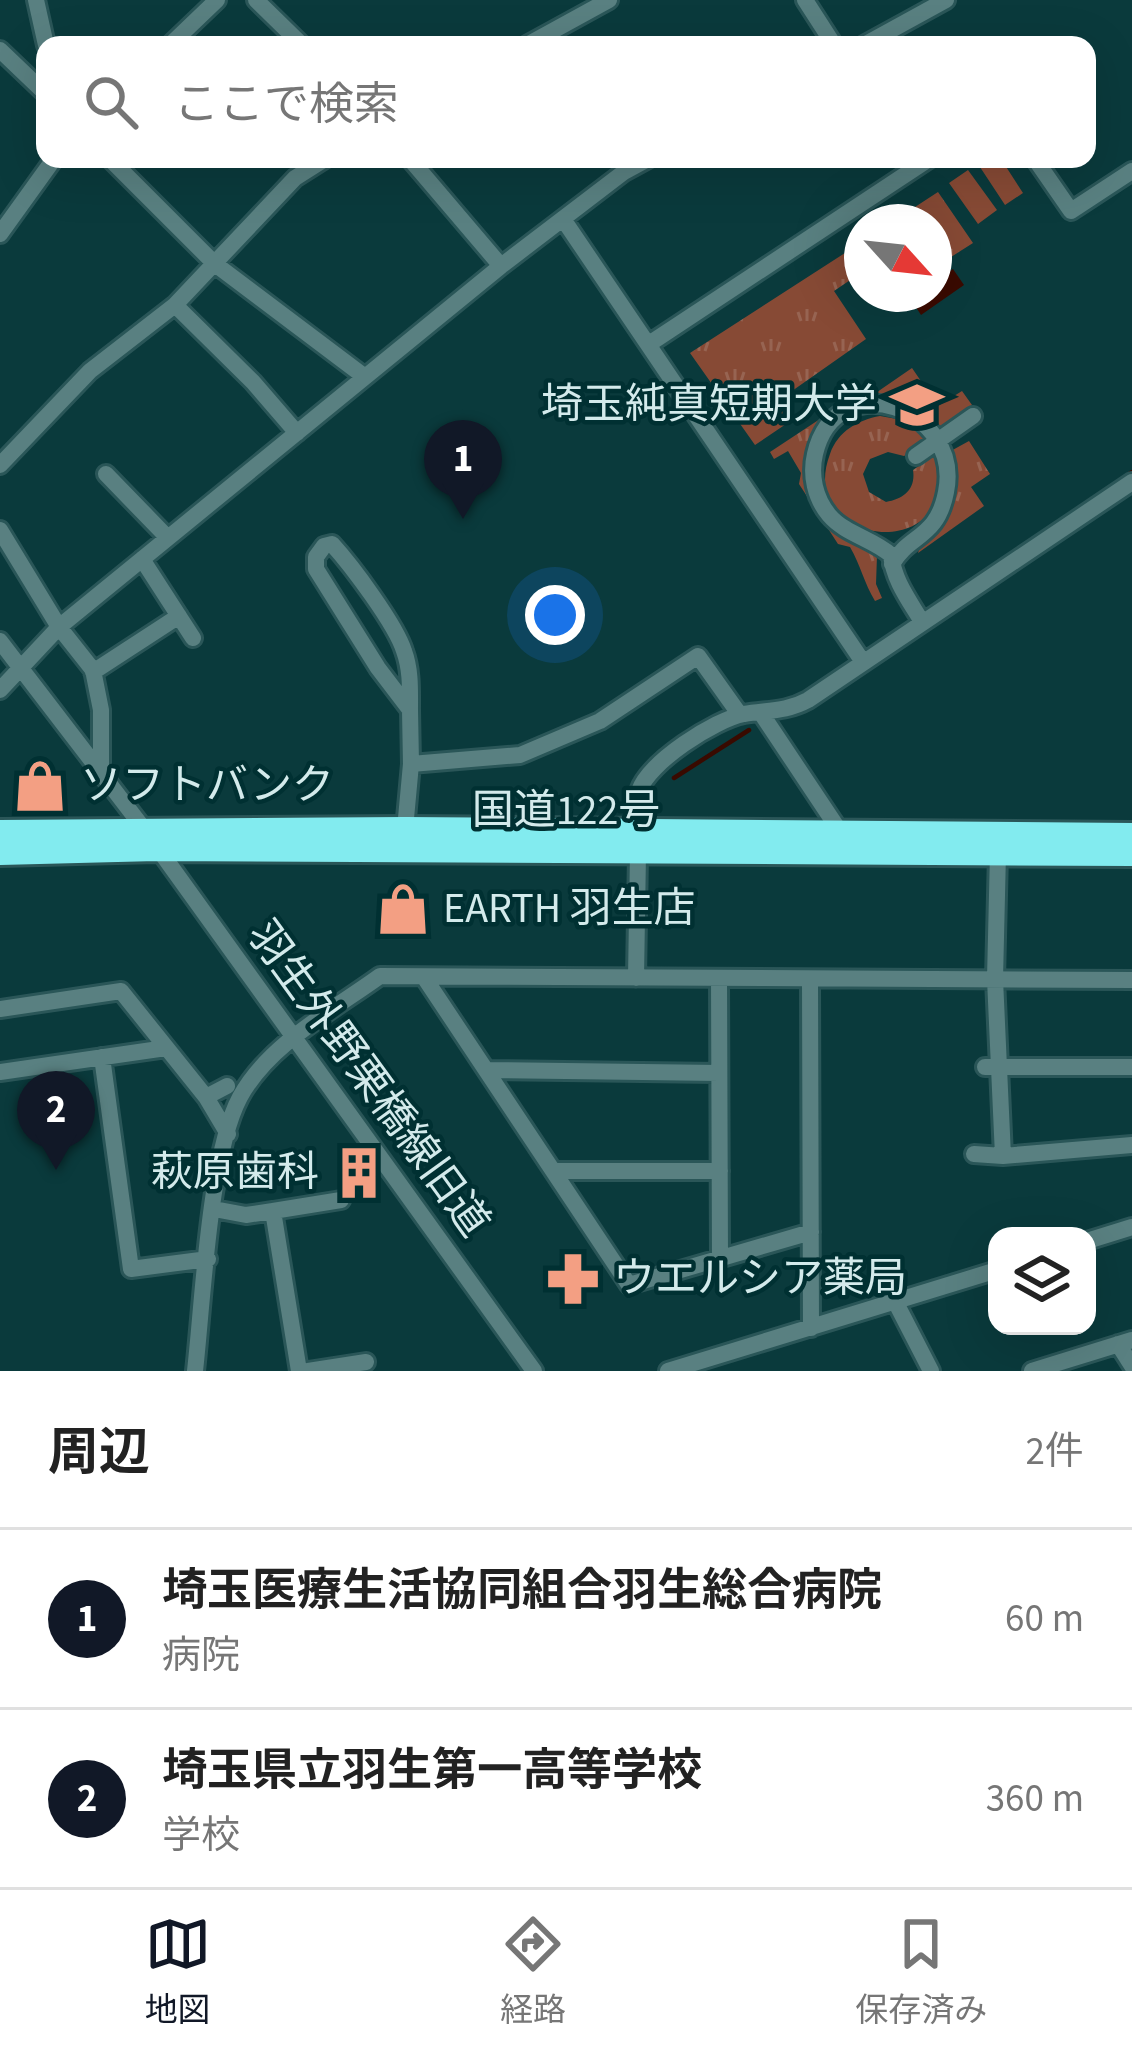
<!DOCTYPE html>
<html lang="ja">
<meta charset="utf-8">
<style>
body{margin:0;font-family:"Source Sans 3","Noto Sans JP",sans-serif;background:#f6f6f6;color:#222}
.controls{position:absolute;right:36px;bottom:36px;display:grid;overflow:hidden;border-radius:24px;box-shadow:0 12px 48px #0002}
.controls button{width:108px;height:108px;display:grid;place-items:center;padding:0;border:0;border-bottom:3px solid #e0e0e0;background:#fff;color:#222;font:60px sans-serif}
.compass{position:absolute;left:844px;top:204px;width:108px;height:108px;border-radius:50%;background:#fff;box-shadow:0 12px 48px #0002;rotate:117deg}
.you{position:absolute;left:555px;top:615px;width:42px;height:42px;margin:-30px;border:9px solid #fff;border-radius:50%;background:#1a73e8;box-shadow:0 0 0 18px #1a73e833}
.badge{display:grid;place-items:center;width:78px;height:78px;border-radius:50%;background:#111827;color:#fff;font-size:39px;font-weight:700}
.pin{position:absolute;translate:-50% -99px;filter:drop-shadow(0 3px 6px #0008)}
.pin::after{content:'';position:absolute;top:63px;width:42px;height:36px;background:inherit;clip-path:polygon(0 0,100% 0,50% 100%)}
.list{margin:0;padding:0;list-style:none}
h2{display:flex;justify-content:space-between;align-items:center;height:156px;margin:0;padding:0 48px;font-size:51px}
h2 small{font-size:39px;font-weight:400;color:#767676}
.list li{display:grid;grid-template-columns:78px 1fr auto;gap:36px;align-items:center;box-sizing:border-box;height:180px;padding:0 48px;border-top:3px solid #e0e0e0}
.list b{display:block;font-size:45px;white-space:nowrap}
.list p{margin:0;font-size:39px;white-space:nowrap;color:#767676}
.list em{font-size:39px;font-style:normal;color:#767676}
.icon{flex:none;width:66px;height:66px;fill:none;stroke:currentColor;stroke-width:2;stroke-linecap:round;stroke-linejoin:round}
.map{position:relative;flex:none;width:1132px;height:1371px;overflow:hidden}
.search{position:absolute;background:#fff;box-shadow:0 12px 48px #0002;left:36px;right:36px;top:36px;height:132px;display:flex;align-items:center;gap:30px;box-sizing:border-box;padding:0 42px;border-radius:24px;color:#767676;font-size:45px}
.sheet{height:516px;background:#fff}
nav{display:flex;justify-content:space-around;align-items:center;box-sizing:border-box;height:168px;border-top:3px solid #e0e0e0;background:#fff;font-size:33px;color:#767676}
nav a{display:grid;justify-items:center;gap:6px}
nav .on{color:#111827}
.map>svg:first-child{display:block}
.grass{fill:url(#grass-tufts)}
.pitch{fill:#874a35}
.water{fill:#390a00}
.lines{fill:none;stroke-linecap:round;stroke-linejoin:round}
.stream{stroke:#390a00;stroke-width:4.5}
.minor-casing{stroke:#2a5658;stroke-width:22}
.highway-casing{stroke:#2a5658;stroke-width:30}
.minor{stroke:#598081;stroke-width:16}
.highway{stroke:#82ebef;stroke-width:24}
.labels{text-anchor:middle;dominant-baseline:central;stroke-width:9;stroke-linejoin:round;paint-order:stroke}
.poi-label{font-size:42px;fill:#d3eaeb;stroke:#003032;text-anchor:start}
.street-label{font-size:42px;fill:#d3eaeb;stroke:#003032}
</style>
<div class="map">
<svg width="1132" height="1371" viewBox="0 0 1132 1371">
<defs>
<pattern id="grass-tufts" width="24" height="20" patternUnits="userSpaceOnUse" patternTransform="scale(3)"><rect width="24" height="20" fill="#874a35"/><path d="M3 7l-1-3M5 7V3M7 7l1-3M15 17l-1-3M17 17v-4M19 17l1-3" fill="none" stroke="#976452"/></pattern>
</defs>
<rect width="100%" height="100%" fill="#0a3a3c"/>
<path class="grass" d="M938,192L973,243L940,264L934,255V222H892Z
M862,242V272L834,291L866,339L782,398L795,418L755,445L690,353Z
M912,368L938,406L962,391L972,405L940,429L909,408L867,399Z
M880,416L908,421L930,440L904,456L888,452L870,459L863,474L869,492L886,502C904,499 916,489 913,470L938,453C966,567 794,549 830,454C838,431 858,420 880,416Z
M820,419L824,425L811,489L877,555L876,584L882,598L875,601C864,583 861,566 850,547L838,544L799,484L801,473L788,451L774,459L770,452Z
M969,441L990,474L971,487L984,506L918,553L949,452Z"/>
<path class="pitch" d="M985,159H1001L1023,193L1005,205L978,164Z
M968,170L997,210L978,224L949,183Z"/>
<path class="water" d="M953,269L964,285L921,315L910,298L916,294H934V282Z"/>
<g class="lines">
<path class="stream" d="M1067,516L1132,472
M674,778L749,730"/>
<g class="minor-casing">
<path id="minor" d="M36,0L46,45
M256,0L302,45
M805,0L834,45
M170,45L217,0
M527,45L609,0
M864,45L946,0
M0,50L45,93
M110,159L215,264L365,377
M410,159L501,266
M1035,159L1071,211L1132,171
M563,219L863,662
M0,234L54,159
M175,305L253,382L297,433
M649,344L929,159
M916,456L973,416
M0,465L90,371L175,305L295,178L325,159
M106,474L168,538
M0,530L59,627L93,670L101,710V770
M142,559L193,638
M892,564C909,534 937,539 946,492C963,408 836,363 815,454C810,475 815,498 829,515C845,534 873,539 891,555C894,581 909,600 922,622
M0,641L144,829L534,1371
M93,672L179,616
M0,690L59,627L501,266L624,172L648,159
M761,713L841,833
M411,764L520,755L600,721L698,656L740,715
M405,829L411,764L410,710L378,668L316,569V557L324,546L332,544C352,566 396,625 404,651C411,670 410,690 410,710
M998,853L995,979L1003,1156
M424,977L629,1285L811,1232
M636,978L639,791C649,762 714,720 744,714C767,710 786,712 808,700L1132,482
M719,978L720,1258
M810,979L811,1328
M0,1009L121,991L206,1097L227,1086
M102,1057L131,1269L208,1259
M985,1067H1132
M486,1070L719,1073
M0,1072L166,1048
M206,1097L228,1134
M974,1154L1003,1156L1132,1145
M553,1171H720
M214,1209L246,1215L273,1211
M1087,1241L1132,1227
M896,1303L931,1371
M1118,1344L1132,1366
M195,1371C203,1301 209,1155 240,1097C268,1045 333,1010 380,976L1132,980
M299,1371L273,1211L341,1200
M308,1371L366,1362
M668,1371L997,1270
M1032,1371L1132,1340"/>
</g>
<g class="highway-casing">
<path id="highway" d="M0,832L405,829L1132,835
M0,853L156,849L1132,854"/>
</g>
<use href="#minor" class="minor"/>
<use href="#highway" class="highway"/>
</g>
<defs>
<g id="university-bare" transform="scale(4.14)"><path d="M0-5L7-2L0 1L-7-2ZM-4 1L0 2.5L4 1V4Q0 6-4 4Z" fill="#f39f83" stroke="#003032" stroke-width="2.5" paint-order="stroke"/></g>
<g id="shop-bare" transform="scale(4.14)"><path d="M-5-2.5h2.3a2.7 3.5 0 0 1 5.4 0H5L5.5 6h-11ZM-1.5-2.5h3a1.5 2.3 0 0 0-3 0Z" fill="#f39f83" stroke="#003032" stroke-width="2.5" paint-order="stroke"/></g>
<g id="building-bare" transform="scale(4.14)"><path d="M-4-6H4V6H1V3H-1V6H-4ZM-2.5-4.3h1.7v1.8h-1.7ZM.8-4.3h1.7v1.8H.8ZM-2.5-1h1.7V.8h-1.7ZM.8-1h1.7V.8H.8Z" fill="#f39f83" stroke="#003032" stroke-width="2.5" paint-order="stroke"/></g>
<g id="pharmacy-bare" transform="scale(4.14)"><path d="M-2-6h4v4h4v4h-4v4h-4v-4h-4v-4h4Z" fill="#f39f83" stroke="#003032" stroke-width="2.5" paint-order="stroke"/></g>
</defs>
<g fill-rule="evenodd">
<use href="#university-bare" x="917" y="405"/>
<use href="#shop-bare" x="40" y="786"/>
<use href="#shop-bare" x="403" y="909"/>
<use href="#building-bare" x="359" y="1173"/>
<use href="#pharmacy-bare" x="573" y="1279"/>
</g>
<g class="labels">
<g class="poi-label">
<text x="877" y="405" text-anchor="end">埼玉純真短期大学</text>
<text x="80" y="786">ソフトバンク</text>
<text x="443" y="909">EARTH 羽生店</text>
<text x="319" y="1173" text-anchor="end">萩原歯科</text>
<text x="613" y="1279">ウエルシア薬局</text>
</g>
<g class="street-label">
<text x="566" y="811">国道122号</text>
<text transform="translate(368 1079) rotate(54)">羽生外野栗橋線旧道</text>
</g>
</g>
</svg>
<div class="controls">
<button><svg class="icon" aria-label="layers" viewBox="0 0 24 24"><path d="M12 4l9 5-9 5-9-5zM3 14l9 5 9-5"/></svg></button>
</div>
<svg class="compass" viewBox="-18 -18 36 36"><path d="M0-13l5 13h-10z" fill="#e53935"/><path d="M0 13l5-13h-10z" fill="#767676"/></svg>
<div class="you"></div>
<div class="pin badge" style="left:463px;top:519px">1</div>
<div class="pin badge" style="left:56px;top:1170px">2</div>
<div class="search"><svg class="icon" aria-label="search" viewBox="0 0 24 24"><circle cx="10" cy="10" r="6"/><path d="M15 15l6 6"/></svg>ここで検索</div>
</div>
<section class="sheet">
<h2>周辺<small>2件</small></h2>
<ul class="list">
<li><span class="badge">1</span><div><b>埼玉医療生活協同組合羽生総合病院</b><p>病院</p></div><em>60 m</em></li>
<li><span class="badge">2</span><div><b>埼玉県立羽生第一高等学校</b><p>学校</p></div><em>360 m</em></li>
</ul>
</section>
<nav>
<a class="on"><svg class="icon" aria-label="map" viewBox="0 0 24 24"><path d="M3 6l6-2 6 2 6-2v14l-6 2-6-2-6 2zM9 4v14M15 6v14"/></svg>地図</a>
<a><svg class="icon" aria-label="directions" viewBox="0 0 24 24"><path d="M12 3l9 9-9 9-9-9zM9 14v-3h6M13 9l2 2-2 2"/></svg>経路</a>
<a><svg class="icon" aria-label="saved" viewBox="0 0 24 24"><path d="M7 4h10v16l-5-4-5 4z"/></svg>保存済み</a>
</nav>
